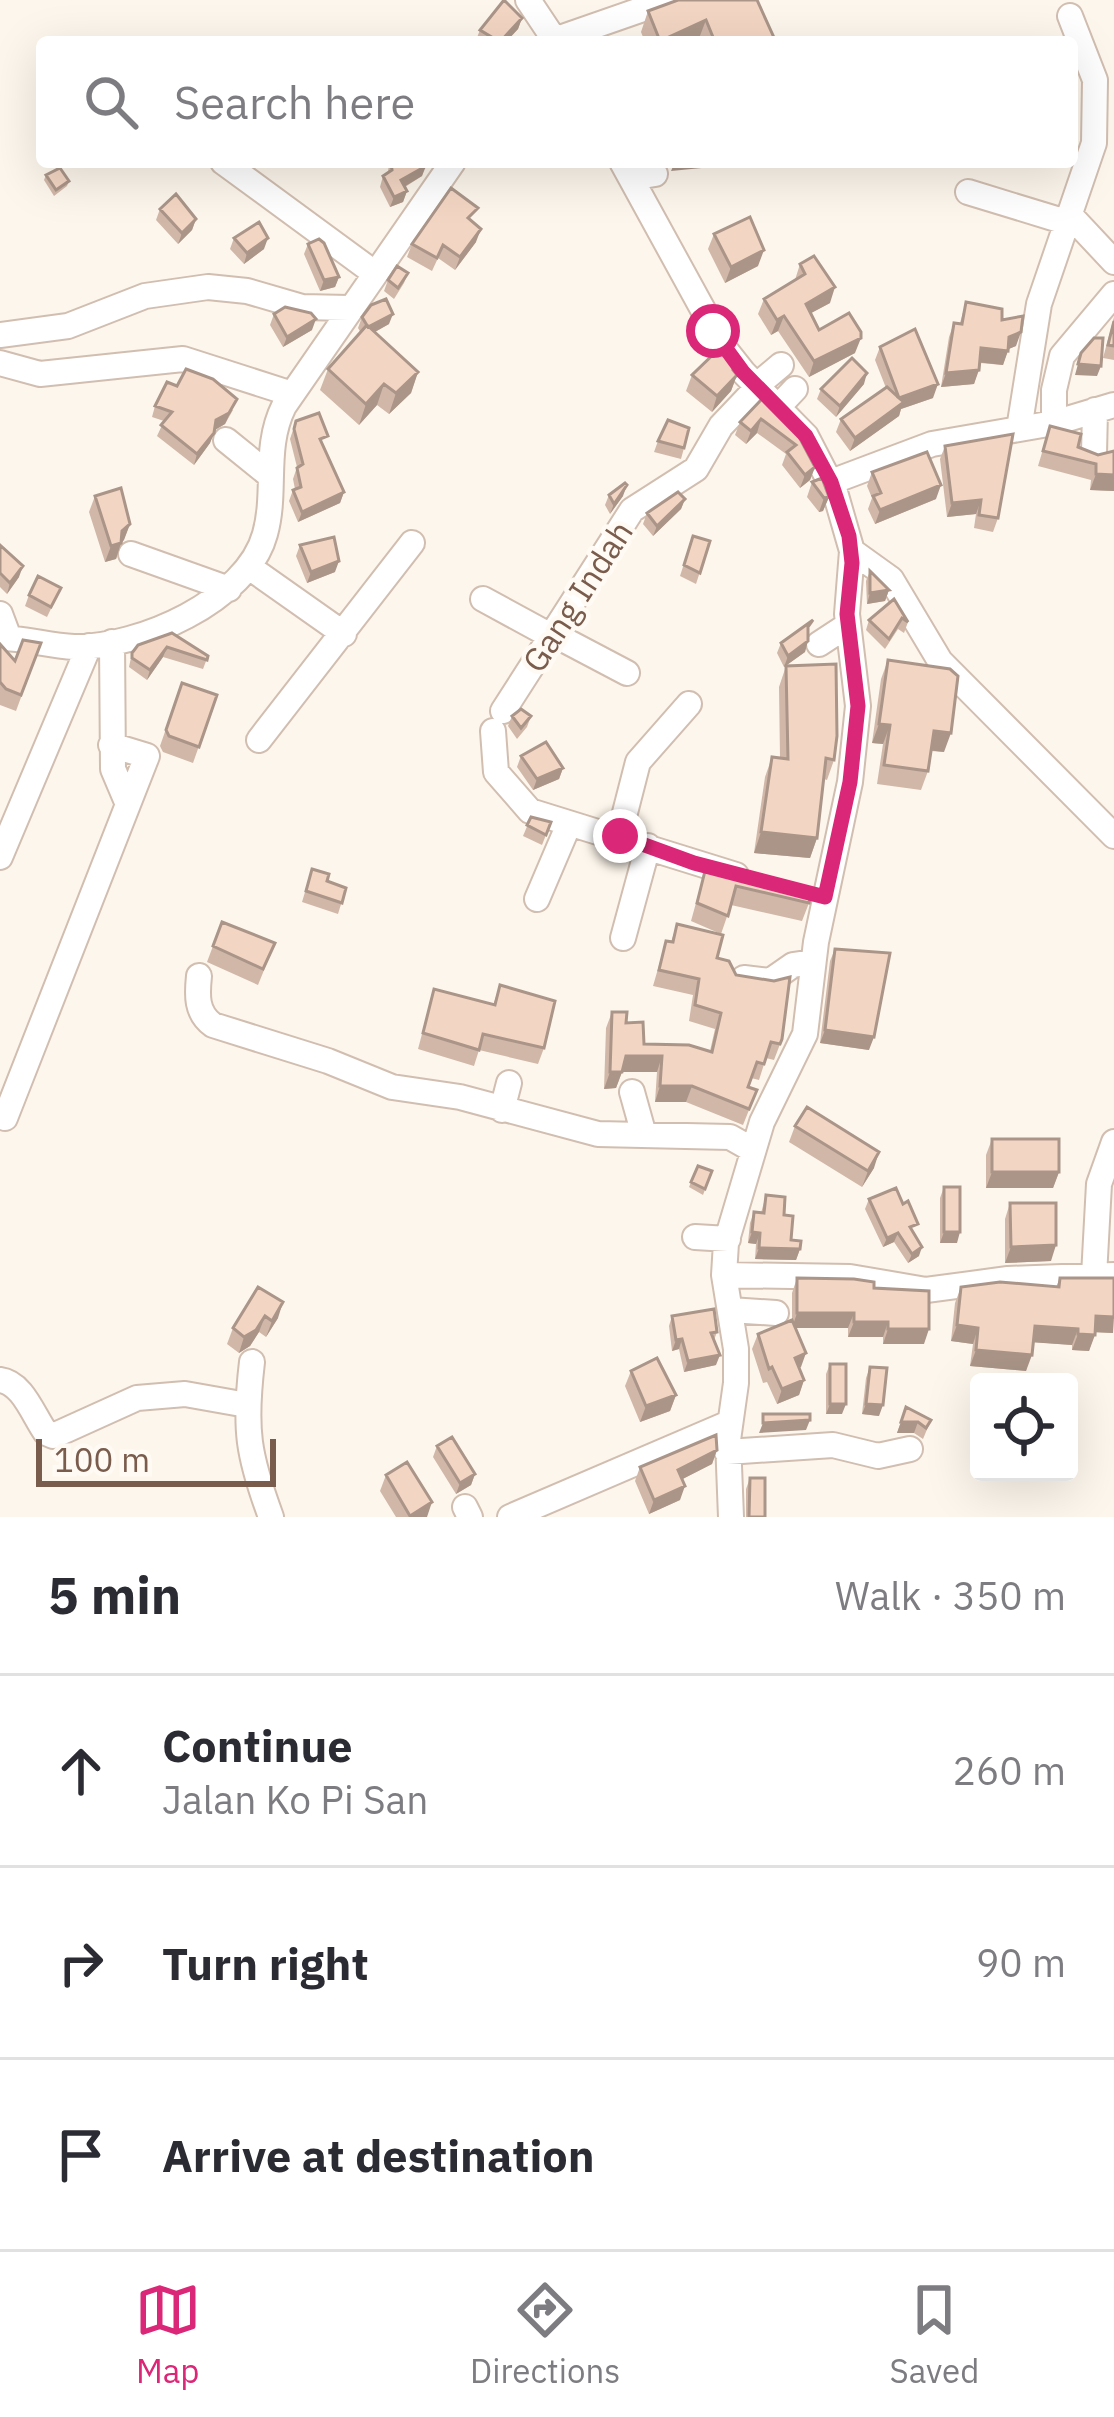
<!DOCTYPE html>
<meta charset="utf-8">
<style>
body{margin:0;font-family:"IBM Plex Sans",sans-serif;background:#f2f2f3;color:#2b2b33}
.controls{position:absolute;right:36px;bottom:36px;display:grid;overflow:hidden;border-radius:12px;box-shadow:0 12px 48px #0002}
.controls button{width:108px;height:108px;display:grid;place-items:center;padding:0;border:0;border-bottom:3px solid #e1e1e2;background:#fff;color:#2b2b33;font:60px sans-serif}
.scale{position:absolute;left:36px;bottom:30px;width:240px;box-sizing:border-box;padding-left:12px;border:6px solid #7a5c4d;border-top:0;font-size:33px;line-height:42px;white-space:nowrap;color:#7a5c4d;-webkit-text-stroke:9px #fffaf3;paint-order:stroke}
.stop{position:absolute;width:36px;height:36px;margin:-27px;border:9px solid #db2777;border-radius:50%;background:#fff}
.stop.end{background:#db2777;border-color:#fff;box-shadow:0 3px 12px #0008}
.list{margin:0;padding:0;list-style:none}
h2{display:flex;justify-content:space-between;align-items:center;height:156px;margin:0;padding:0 48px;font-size:51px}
h2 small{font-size:39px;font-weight:400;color:#7c7c81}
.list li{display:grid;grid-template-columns:78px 1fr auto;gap:36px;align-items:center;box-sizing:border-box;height:192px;padding:0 48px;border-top:3px solid #e1e1e2}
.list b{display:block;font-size:45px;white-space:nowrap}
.list p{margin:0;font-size:39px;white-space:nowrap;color:#7c7c81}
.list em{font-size:39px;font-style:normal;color:#7c7c81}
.icon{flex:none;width:66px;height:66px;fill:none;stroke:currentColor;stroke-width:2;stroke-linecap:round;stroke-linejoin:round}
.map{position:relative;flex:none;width:1114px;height:1517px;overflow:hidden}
.search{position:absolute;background:#fff;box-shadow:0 12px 48px #0002;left:36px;right:36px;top:36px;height:132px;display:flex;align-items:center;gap:30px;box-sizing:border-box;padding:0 42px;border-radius:12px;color:#7c7c81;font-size:45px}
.sheet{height:732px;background:#fff}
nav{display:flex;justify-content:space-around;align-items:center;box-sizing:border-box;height:168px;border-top:3px solid #e1e1e2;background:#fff;font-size:33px;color:#7c7c81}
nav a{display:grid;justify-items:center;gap:6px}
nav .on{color:#db2777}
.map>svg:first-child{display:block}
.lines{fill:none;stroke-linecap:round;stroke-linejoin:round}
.minor-casing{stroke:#d1beb0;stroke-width:28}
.minor{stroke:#fff;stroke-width:24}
.wall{fill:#d1b7a8}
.shaded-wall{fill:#aa9588}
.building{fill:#f3d5c3;stroke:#aa9588;stroke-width:3}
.route{stroke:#db2777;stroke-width:15}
.labels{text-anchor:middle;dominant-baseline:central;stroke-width:9;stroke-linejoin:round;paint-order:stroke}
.street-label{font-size:33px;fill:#7a5c4d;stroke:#fffaf3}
</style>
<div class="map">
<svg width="1114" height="1517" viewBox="0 0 1114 1517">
<rect width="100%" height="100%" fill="#fdf6ec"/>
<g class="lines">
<g class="minor-casing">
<path id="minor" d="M528,0L556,42
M554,40L669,0
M223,162L373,272
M622,162L724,348L743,372L806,436L835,492L852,551L847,614L858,706L850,782L816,942L805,1034L762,1122L726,1243L724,1275L736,1349V1383L728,1440L731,1517
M631,178L655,174
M968,192L1066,222
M1069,214L1114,262
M0,335L68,326L145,296L208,287L247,291L302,307L349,308
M0,363L40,374L183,359L292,394
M756,386L781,365
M778,407L795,389
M1054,423V390L1062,356L1114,294
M1019,429L1039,304L1094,143L1095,80L1070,16
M226,440L268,474
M1094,454L1095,410
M831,482L932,444L1054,423L1114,405
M852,551L891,579L940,661L1114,836
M131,554L229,589
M249,567L344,634
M483,599L551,636
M0,614L9,638
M553,634L627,673
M0,638C25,638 49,646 74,647C138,648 247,601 265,534C277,491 263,448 284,406L453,162
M112,642L113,769L127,802
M819,644L848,625
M503,711L632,510L696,469L721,426L758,387
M493,731L496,772L530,811L736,875
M259,740L412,543
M619,836L638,762L689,704
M0,857L89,646
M537,899L569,824
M623,938L648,846
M199,976C197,995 196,1013 213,1025L328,1061L392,1087L460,1097L598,1134L730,1137L753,1150
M744,978L770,981L793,965L813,962
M632,1092L644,1135
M502,1110L509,1083
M5,1118L147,756L111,745
M695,1237L728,1239
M724,1275L850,1277L926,1290L1008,1279L1114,1275
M1094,1276L1099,1184L1114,1142
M730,1310L776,1313
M252,1362C244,1429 248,1455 271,1517
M0,1380C23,1383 33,1415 46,1433L53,1436L137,1398L185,1394L247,1405
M727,1452L833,1445L878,1456L910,1449
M465,1507L470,1517
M510,1517L729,1423"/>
</g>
<use href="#minor" class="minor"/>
</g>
<path class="wall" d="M678,0L776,42H645L641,32L648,11Z
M522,18L518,29L506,42L476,40L480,30Z
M389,162H425L422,176L405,187L407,191L403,202L390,207L380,187L383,176L388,173Z
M46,175L69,181L67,186L54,196L44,180Z
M160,209L196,219L192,230L178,244L156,220Z
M473,221L476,242L455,270L438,258L432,271L407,257L412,244Z
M714,234L758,266L725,283L708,249Z
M234,238L264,249L244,264L230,249Z
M308,244L339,277L335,287L320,291L304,254Z
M800,264L830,303L811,313L819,330L855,353L809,377L778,331L771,335L758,314L764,299L795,280Z
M408,273L404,283L394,299L384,291L388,280Z
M966,302L1002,320L1016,346L1008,349L1003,365L980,363L974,384L941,387L949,337L954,323H960Z
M274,314L312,330L283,347L270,325Z
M362,317L389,324L375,332L418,372L411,393L389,414L377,405L359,425L320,390L328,369L361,333L358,328Z
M1114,317V360L1103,358Z
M880,347L933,398L901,409L899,416L850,451L836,432L841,419L886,388L875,360Z
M736,366L734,371L737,375L731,391L712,412L686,391L692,375Z
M864,384L836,417L817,399L821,389Z
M763,398L815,467L810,480L800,488L782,465L786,454L757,433L746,444L735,435L740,422Z
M155,406L233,410L225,424L215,430L210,443L194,465L157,436L164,421L152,417Z
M296,421L324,447L344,492L340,503L298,522L289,501L293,490L295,489L293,479L297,467L290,439Z
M1050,426L1078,447L1098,455L1114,451V491L1090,490L1091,480L1038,466Z
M658,441L684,448L681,459L654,452Z
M945,446L998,518L993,532L974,528L976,514L947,517L940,459Z
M872,472L936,499L875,524L868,509L872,498L867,486Z
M812,482L829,497L823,511L819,512L807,497Z
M609,495L623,496L610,514L605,505Z
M95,496L130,524L116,559L105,562L89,512Z
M685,499L681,509L653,536L643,524L647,513Z
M693,536L710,541L696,584L680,576Z
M0,545L19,577L7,594L0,587Z
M300,545L335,572L307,583L296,556Z
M870,571L889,590L885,601L867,604L866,581Z
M61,588L47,617L25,606L29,595Z
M894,599L908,622L904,633L898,629L885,649L866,630L869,620Z
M808,632L805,652L784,667L777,653L781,643Z
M172,633L208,656L203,669L163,657L147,680L129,667L132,653Z
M41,643L16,711L0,705V644L15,661Z
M888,660L944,752L931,751L928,771L921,790L877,784L883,744L872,743L881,679Z
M786,666L834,760L827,780L824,779L817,838L810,858L754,853L765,777L772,757L780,758L779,687Z
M182,683L217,695L193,763L163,752L160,746Z
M512,716H531L527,727L517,739L508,726Z
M521,756L563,768L559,779L533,790L517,767Z
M531,817L551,822L542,845L523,836Z
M707,863L809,903L802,921L731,905L721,934L691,921Z
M312,869L327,881L346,888L338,914L302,902Z
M222,922L275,943L258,985L207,962Z
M677,924L736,975L782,1039L774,1060L766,1058L759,1080L751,1078L748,1087L757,1090L743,1125L686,1102H655L657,1072H622L616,1088L604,1089L606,1028L612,1012L626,1023L644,1044L710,1051L715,1029L689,1021L693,995L653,986L666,941L671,942Z
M835,949L869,1050L820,1043L830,961Z
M500,985L544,1048L538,1064L479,1050L474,1066L418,1049L434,989L493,1005Z
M795,1126L874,1168L862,1187L789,1142Z
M992,1139L1059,1172L1053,1188H986V1155Z
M698,1166L712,1171L703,1195L689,1187Z
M944,1187L957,1243H940V1198Z
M766,1195L784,1215L791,1240L800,1249L796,1260L755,1259L756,1244L748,1243L750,1223L754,1212L761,1213Z
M869,1199L914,1234L919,1256L908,1263L894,1242L883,1247L865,1209Z
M1010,1203L1051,1261L1005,1263V1219Z
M797,1278L874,1288L924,1344H883V1337H848V1328H796L801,1367L799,1368L804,1380L799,1395L777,1404L767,1382L763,1383L752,1349L758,1334L792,1320V1293Z
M1060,1278L1113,1333L1095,1332L1089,1351L1072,1350V1345L1033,1342L1026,1371L970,1366L973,1344L951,1341L955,1303L961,1287H1056Z
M258,1287L278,1318L266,1337L259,1332L250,1346L239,1353L227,1344L233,1328Z
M672,1316L717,1332L714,1340L716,1365L684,1372L679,1349L672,1351L669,1326Z
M830,1364L842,1414H826V1374Z
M870,1367L879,1416L862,1414L866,1378Z
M631,1371L676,1395L670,1411L640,1422L625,1386Z
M906,1407L931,1420L923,1439L914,1433H897Z
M437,1446L475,1474L471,1485L456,1494L433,1457Z
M717,1450L712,1464L682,1479L680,1500L649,1514L635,1481L640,1467Z
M386,1475L427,1517H396L380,1491Z
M750,1478L765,1517H746V1489Z"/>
<path class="shaded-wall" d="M522,18L518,29L506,42H500Z
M706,20L698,41L659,42L660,41Z
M675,162H714L712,167L671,171Z
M426,166L422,176L397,191L401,180Z
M407,191L403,202L390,207L394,197Z
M196,219L192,230L178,244L182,233Z
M481,229L476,242L455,270L460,257Z
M268,238L264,249L244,264L247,253Z
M764,250L758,266L725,283L731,267Z
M339,277L335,287L320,291L324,280Z
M835,287L830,303L800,319L806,304Z
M393,314L389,324L364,338L368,327Z
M784,316L778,331L771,335L777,320Z
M316,319L312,330L283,347L287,337Z
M1021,332L1016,346L1004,351L1009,337Z
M861,338L855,353L809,377L814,361Z
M981,348L1008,351L1003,365L976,362Z
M1078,364L1101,366L1097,376L1075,375Z
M736,366L730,383L737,375L731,391L712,412L717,396Z
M979,370L974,384L941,387L946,373Z
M418,372L411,393L389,414L396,393Z
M867,373L864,384L836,417L840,406Z
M384,384L377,405L359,425L366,404Z
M938,384L933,398L901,409L899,416L850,451L855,438L899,398Z
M237,399L225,424L213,431L216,420Z
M761,419L757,433L746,444L751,431Z
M214,433L210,443L194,465L197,454Z
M815,467L810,480L800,488L805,475Z
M1096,474L1114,475V491L1090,490Z
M627,485L623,496L610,514L614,504Z
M941,485L936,499L875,524L880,510Z
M344,492L340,503L298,522L302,512Z
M829,497L823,511L819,512L824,498Z
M685,499L681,509L653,536L657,526Z
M981,500L976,514L947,517L952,503Z
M130,524L124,540L120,544L121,543L116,559L105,562L111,546Z
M339,561L335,572L307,583L311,572Z
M23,566L19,577L7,594L10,583Z
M889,590L885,601L867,604L870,593Z
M808,641L805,652L784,667L788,656Z
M167,647L163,657L147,680L150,670Z
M879,724L890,725L883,744L872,743Z
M934,731L951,733L944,752L927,750Z
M563,768L559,779L533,790L537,779Z
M761,832L817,838L810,858L754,853Z
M825,1030L874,1037L869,1050L820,1043Z
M626,1056H662L657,1072H620Z
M610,1072H622L616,1088L604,1089Z
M660,1086H692L686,1102H655Z
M879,1152L874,1168L862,1187L868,1171Z
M992,1172H1059L1053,1188H986Z
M752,1232L760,1233L756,1244L748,1243Z
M944,1232H960L957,1243H940Z
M898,1233L894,1242L883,1247L887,1238Z
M1056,1245L1051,1261L1005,1263L1011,1247Z
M922,1247L919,1256L908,1263L912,1254Z
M759,1248L800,1249L796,1260L755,1259Z
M283,1302L278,1318L266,1337L272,1321Z
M797,1313H854L848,1328H792Z
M265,1316L259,1332L250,1346L239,1353L244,1337Z
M1096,1316L1114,1317L1113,1333L1090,1332Z
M854,1322H888L883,1337H848Z
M957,1325L978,1328L973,1344L951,1341Z
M1035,1326L1078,1329L1072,1345L1029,1342Z
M888,1329H929L924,1344H883Z
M1078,1334L1095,1335L1089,1351L1072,1350Z
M682,1339L679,1349L672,1351L676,1340Z
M976,1350L1032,1355L1026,1371L970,1366Z
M806,1353L801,1367L790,1372L795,1358Z
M720,1355L716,1365L684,1372L688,1361Z
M804,1380L799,1395L777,1404L782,1389Z
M676,1395L670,1411L640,1422L646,1406Z
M830,1404H846L842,1414H826Z
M866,1404L883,1405L879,1416L862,1414Z
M810,1420L806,1430L759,1433L763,1423Z
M901,1422H918L914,1433H897Z
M717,1450L712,1464L673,1484L678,1470Z
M475,1474L471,1485L456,1494L460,1483Z
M685,1486L680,1500L649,1514L654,1500Z
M432,1502L427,1517H410V1516Z"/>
<path class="building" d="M504,0L522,18L500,42L480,30Z
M678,0H757L776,42H715L706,20L660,41L648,11Z
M391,162H425L426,166L401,180L407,191L394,197L383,176L392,170Z
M60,168L69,181L56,190L46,175Z
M451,188L478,208L468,218L481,229L460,257L443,245L437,258L412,244Z
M176,194L196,219L182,233L160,209Z
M750,217L764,250L731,267L714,234Z
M259,222L268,238L247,253L234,238Z
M319,239L324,243L339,277L324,280L308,244Z
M814,256L835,287L806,304L819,330L849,313L861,332V338L814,361L784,316L777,320L764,299L805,274L800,264Z
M397,266L408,273L398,288L388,280Z
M386,299L393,314L368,327L362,317L371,305Z
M966,302L1002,309V320L1023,316L1021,332L1009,337L1008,351L981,348L979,370L946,373L954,323L962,324Z
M285,307L311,313L316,319L287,337L274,314Z
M1114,321V346L1108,345Z
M367,325L418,372L396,393L384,384L366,404L328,369Z
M915,329L938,384L899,398L904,402L855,438L841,419L887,387L899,398L880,347Z
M1094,338H1103L1101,366L1078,364L1081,353Z
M721,347L736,366L733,370L737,375L717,396L692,375Z
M852,358L867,373L840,406L821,389Z
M186,369L213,379L237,399L229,413L216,420L214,433L197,454L161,425L172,412L155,406L167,382L177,386Z
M763,398L797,433L815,467L805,475L787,452L796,445L761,419L751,431L740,422Z
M319,413L328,436L320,439L344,492L302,512L293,490L301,487L297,468L303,464L294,429L296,421Z
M668,420L689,428L684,448L658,441Z
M1050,426L1081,434L1078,447L1098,455L1114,451V475L1096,474V464L1043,451Z
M1013,434L998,518L979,515L981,500L952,503L945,446Z
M927,452L941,485L880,510L873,496L881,493L872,472Z
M822,478L829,497L824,498L812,482Z
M625,483L627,485L614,504L609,495Z
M121,488L130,524L122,531L121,543L111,546L95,496Z
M678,492L685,499L657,526L647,513Z
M693,536L710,541L700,573L684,565Z
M334,537L339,561L311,572L300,545Z
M0,545L23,566L10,583L0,573Z
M870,571L889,590L870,593Z
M38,576L61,588L51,607L29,595Z
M894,599L908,622L902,618L889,639L869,620Z
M813,620L808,627V641L788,656L781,643Z
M172,633L208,656L207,660L167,647L150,670L132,658V653L138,645Z
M23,640L41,643L21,695L6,689L0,682V644L15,661Z
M888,660L950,669L958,676L951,733L934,731L928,771L884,765L890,725L879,724Z
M836,664L837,736L834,760L826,758L817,838L761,832L772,757L788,759L786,666Z
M182,683L217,695L199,747L169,736L166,730Z
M521,709L531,716L521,728L512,716Z
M546,742L563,768L537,779L521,756Z
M531,817L551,822L546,835L527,825Z
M707,863L812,890L809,903L736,886L728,916L697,903Z
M312,869L329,874L327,881L346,888L342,903L306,891Z
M222,922L275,943L263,969L213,946Z
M677,924L723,935L717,958L729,961L736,975L774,981L790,977L782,1039L780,1044L771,1042L764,1064L757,1062L748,1087L757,1090L749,1109L692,1086H660L662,1056H626L622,1072H610L612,1012H627L626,1023L643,1022L644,1044L689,1045L712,1052L721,1013L695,1005L699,979L659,970L666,941L673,942Z
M835,949L890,953L874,1037L825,1030Z
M500,985L555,1001L544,1048L483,1034L479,1050L423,1033L434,989L495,1005Z
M807,1107L879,1152L868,1171L795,1126Z
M992,1139H1059V1172H992Z
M698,1166L712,1171L705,1189L691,1182Z
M944,1187H960V1232H944Z
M896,1188L903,1204L908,1201L918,1224L910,1227L922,1247L912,1254L898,1233L887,1238L869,1199Z
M766,1195L785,1197L784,1215L793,1216L791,1240L801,1241L800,1249L759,1248L760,1233L752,1232L754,1212L764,1213Z
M1010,1203H1056V1245L1011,1247Z
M797,1278L854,1279L874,1282V1288L929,1291V1329H888V1322H854V1313H797Z
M1060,1278H1114V1317L1096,1316L1095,1335L1078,1334V1329L1035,1326L1032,1355L976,1350L978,1328L957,1325L961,1287L1000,1282L1059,1287Z
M258,1287L283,1302L272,1321L265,1316L256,1330L244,1337L233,1328Z
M714,1309L717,1332L711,1333L720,1355L688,1361L682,1339L676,1340L672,1316Z
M792,1320L806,1353L795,1358L804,1380L782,1389L772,1367L769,1369L758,1334Z
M657,1358L676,1395L646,1406L631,1371Z
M830,1364H846V1404H830Z
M870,1367L887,1368L883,1405L866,1404Z
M906,1407L931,1420L926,1428L918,1422H901Z
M763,1414H810V1420L763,1423Z
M716,1435L717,1450L678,1470L685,1486L654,1500L640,1467Z
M452,1437L475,1474L460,1483L437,1446Z
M407,1462L432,1502L410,1516L386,1475Z
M750,1478H765V1517H749Z"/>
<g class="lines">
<path class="route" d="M620,836L694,863L825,897L850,782L858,706L847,614L852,563L849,536L831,482L806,436L743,372L713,331"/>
</g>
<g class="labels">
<g class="street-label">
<text transform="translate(577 596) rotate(-57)">Gang Indah</text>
</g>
</g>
</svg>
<div class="controls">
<button><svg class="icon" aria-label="locate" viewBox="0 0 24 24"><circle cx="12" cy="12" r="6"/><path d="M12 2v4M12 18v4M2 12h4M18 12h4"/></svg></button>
</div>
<div class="scale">100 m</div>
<div class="stop" style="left:713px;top:331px"></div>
<div class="stop end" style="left:620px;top:836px"></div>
<div class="search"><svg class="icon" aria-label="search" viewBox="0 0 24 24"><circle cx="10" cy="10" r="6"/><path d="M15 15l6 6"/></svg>Search here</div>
</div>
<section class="sheet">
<h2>5 min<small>Walk · 350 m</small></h2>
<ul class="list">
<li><svg class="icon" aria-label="ahead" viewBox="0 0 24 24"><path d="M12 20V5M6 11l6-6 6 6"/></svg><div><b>Continue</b><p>Jalan Ko Pi San</p></div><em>260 m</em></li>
<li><svg class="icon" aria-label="right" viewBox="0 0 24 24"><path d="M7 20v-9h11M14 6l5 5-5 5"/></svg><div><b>Turn right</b></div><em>90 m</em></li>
<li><svg class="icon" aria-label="arrive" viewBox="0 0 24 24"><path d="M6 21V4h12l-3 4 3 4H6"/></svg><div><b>Arrive at destination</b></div></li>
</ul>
</section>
<nav>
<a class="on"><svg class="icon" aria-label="map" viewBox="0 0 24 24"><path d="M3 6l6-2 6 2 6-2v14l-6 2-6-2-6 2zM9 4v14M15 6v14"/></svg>Map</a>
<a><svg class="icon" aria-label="directions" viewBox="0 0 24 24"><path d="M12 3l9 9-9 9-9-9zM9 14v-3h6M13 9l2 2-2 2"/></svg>Directions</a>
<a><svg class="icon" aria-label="saved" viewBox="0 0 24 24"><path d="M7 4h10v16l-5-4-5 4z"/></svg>Saved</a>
</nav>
